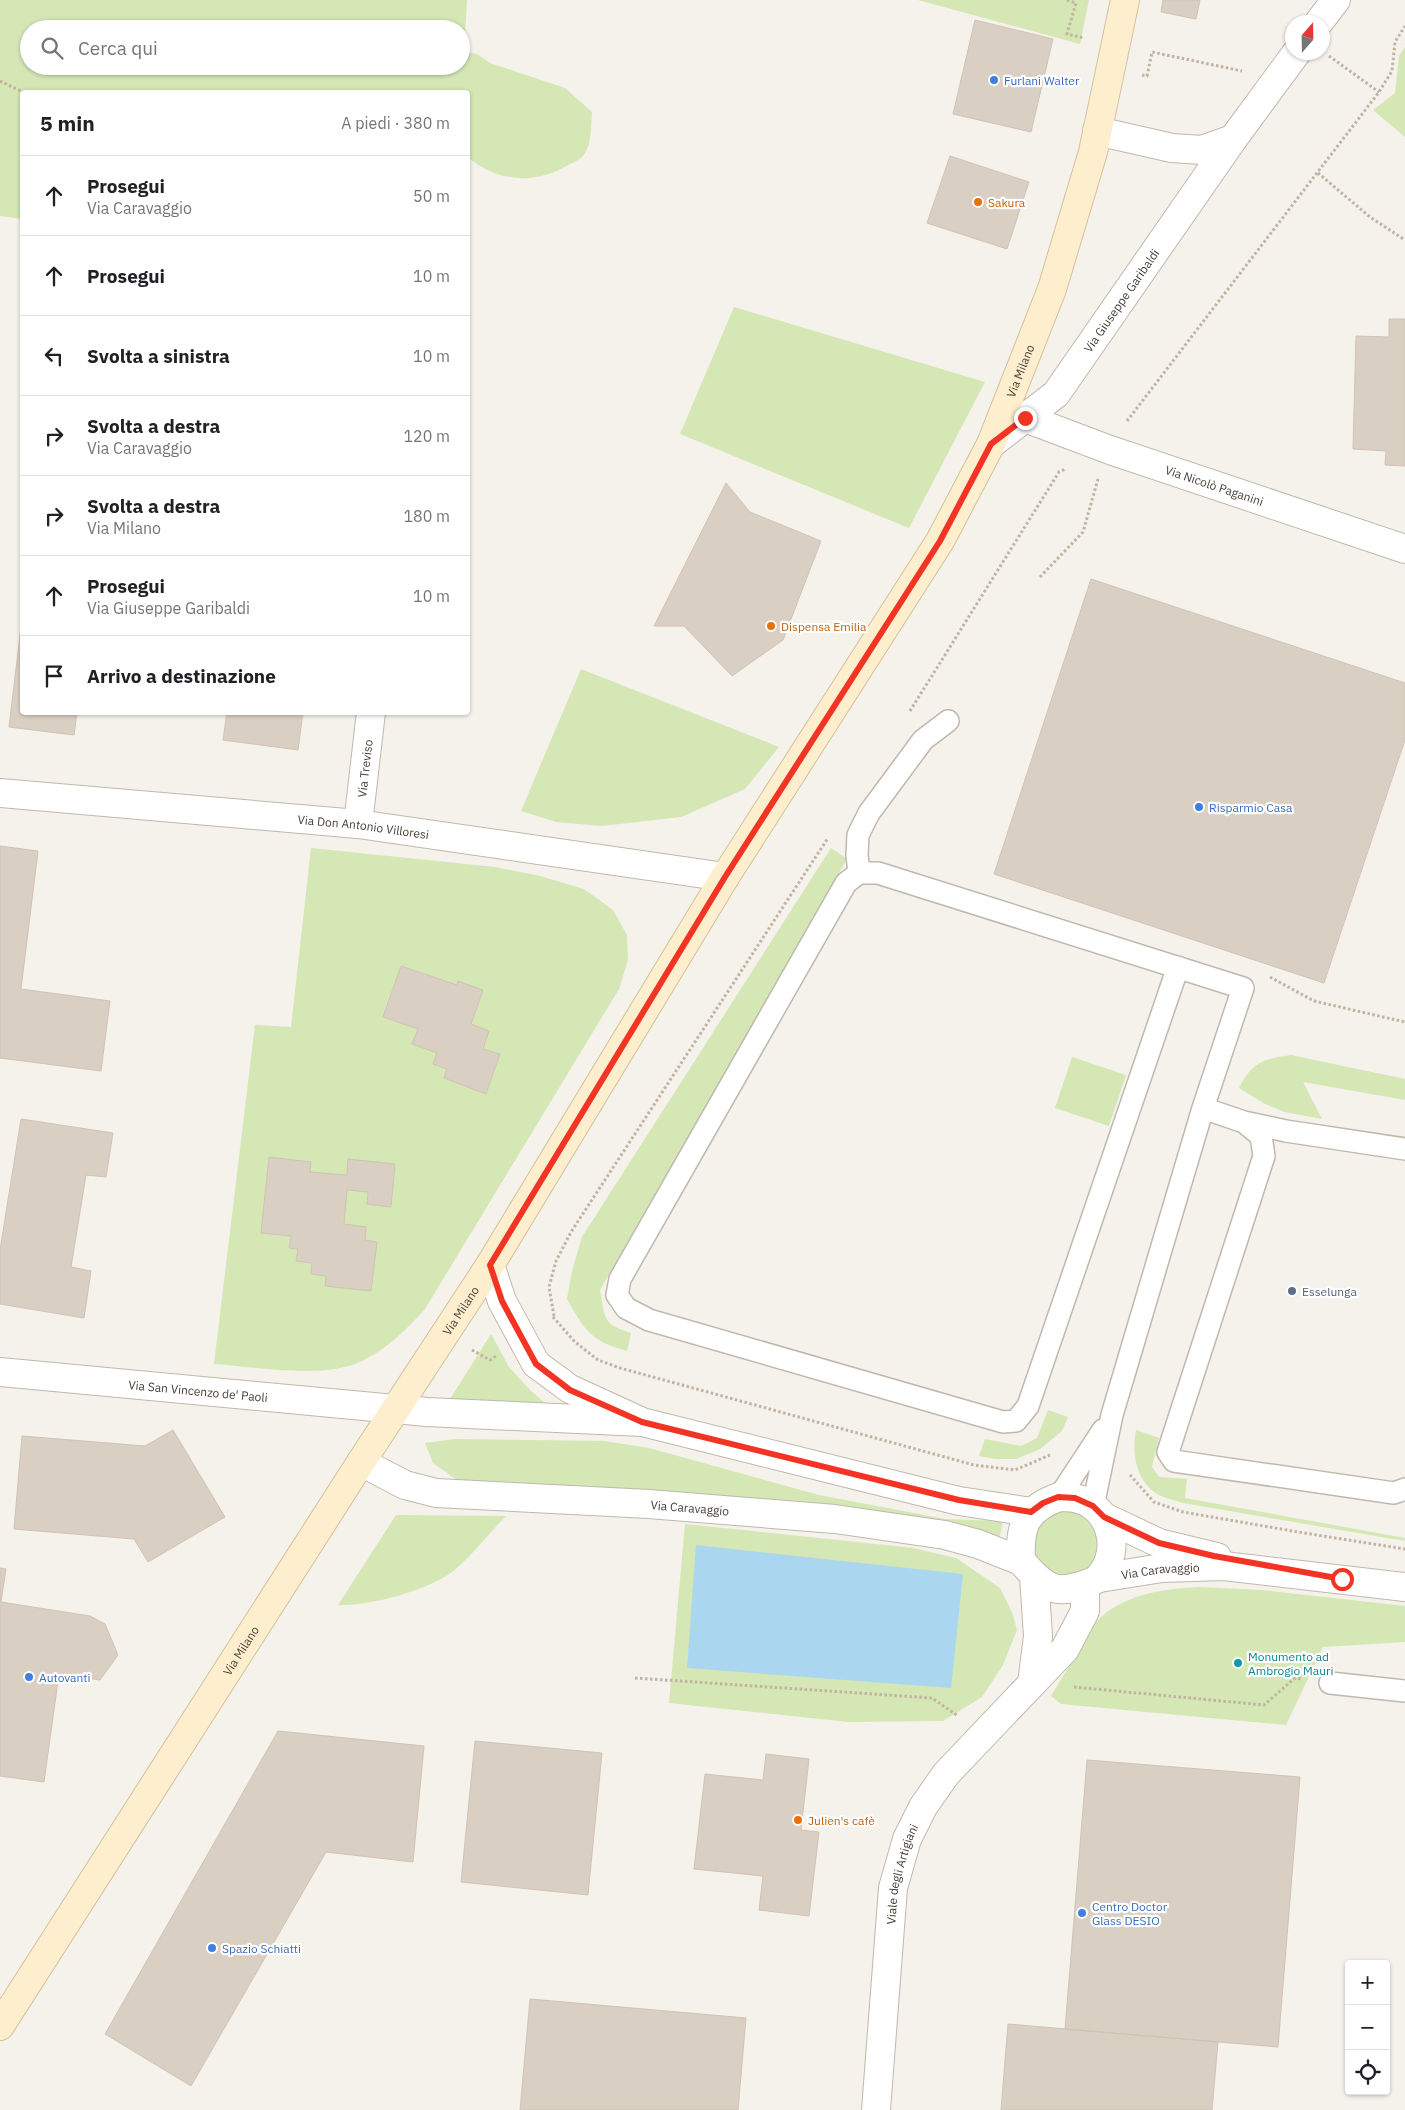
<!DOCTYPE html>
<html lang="it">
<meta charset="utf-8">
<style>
body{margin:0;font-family:"IBM Plex Sans",sans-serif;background:#f2f2f2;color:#202124}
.controls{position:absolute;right:15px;bottom:15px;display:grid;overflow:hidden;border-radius:5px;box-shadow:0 1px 4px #0004}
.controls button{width:45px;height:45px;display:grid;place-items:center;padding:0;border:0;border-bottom:1px solid #e0e0e0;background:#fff;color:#202124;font:25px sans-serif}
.compass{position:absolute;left:1285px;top:15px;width:45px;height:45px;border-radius:50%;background:#fff;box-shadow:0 1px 4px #0004;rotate:20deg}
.stop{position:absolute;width:15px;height:15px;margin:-11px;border:4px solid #f33424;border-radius:50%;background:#fff}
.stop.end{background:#f33424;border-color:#fff;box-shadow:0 1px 5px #0008}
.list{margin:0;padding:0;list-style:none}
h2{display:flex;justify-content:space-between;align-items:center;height:65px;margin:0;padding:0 20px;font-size:21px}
h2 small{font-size:16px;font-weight:400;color:#757577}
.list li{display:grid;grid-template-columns:32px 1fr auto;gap:15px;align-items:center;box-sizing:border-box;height:80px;padding:0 20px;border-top:1px solid #e0e0e0}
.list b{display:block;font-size:19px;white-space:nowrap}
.list p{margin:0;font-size:16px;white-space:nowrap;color:#757577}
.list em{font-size:16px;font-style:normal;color:#757577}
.icon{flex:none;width:28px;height:28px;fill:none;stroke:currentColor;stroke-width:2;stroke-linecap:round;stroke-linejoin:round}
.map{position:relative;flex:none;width:1405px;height:2110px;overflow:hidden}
.search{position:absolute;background:#fff;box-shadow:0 1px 4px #0004;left:20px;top:20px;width:450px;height:55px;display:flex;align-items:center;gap:12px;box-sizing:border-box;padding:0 18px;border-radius:28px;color:#757577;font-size:19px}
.panel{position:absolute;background:#fff;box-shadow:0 1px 4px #0004;left:20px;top:90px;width:450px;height:625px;border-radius:5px}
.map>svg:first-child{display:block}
.green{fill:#d4e7b5;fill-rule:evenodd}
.water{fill:#aad7ef}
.building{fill:#d9cfc3;stroke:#d1c3b4}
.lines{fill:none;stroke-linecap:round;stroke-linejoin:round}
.lane-casing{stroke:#c0b8ad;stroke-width:24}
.street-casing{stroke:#c0b8ad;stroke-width:30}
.secondary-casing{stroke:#d3c19c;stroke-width:30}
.path{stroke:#c1b39f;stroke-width:3;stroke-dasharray:2.5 2.5;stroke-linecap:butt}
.lane{stroke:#fff;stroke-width:21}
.street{stroke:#fff;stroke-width:28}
.secondary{stroke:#fdeecd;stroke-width:28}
.route{stroke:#f33424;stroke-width:6}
.shop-dot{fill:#3f7fe0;stroke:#fff;stroke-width:2}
.food-dot{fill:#e8710a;stroke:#fff;stroke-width:2}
.service-dot{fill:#5c6f8a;stroke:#fff;stroke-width:2}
.culture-dot{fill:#0f9aa8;stroke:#fff;stroke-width:2}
.labels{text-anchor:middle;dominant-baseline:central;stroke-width:4.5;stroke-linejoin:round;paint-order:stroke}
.shop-label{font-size:12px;fill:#366cbe;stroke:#fff;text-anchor:start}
.food-label{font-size:12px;fill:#c56008;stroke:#fff;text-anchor:start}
.street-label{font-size:12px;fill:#494139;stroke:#fff}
.service-label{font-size:12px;fill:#4e5e75;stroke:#fff;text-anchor:start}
.culture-label{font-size:12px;fill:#0d838f;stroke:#fff;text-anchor:start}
</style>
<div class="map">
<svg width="1405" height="2110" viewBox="0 0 1405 2110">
<rect width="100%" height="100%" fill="#f5f1eb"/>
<path class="green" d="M0,0H467L464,52L477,54L490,63L565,88L592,112C591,125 592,147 582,157C578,160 573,163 568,165C536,185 496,182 468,157V92H22V219L0,216ZM29,29H461V66H29Z
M918,0H1089L1080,44Z
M1405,47V137L1373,110L1395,93L1399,56Z
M734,307L985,382L909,528L680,434Z
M581,669L779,747L745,789L681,817L602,826L556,822L521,811Z
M311,848L495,867L540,876L584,889L613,910L627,935L628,960L619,989L425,1309C407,1329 388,1348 364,1360C327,1380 256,1367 214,1364L255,1025L291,1027Z
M831,848L847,859L600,1290C605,1318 602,1324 631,1333L627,1351C591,1341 585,1331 567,1299L572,1271L582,1237Z
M1291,1055L1405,1079V1100L1303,1082L1322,1119L1285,1112L1265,1104L1239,1088C1252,1062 1263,1059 1291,1055Z
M1072,1057L1126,1075L1109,1126L1055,1108Z
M491,1334L509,1367L531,1391L551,1408L488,1400L450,1399Z
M1048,1410L1068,1417L1062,1431L1040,1449L1016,1459H995L979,1456L985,1439L1021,1446L1037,1438Z
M1136,1430L1159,1438L1152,1467L1159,1477L1187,1479L1185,1498L1405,1538V1541L1183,1503C1175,1500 1164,1498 1157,1494C1135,1479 1132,1453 1136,1430Z
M455,1439L604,1441L649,1448L819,1495L945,1519L1003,1521L998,1544L895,1516L817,1504L464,1485L433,1463L425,1443Z
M1033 1542a33 33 0 1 1 66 0a33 33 0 1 1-66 0Z
M396,1515L506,1516C488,1534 472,1556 452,1572C426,1591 370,1606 338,1605Z
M685,1524L913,1548L956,1558L1000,1588L1012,1612L1017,1630L1003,1665L982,1697L943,1721L848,1722L669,1703Z
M1199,1587L1262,1590L1405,1606V1642L1323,1647L1286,1725L1061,1704L1051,1696L1096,1622C1123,1594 1162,1589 1199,1587Z"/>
<path class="water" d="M696,1545L963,1574L951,1688L687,1668Z"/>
<path class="building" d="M1163,0H1200L1196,19L1161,12Z
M975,20L1053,39L1031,132L953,114Z
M950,156L1029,182L1007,249L927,223Z
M1389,319H1405V466L1385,465L1386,451L1353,449L1356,336L1389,337Z
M726,483L750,512L821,541L783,640L732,676L684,626H654Z
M1091,579L1405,683V740L1324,983L994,874Z
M22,619V712H77L74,735L9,727Z
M227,712H303L298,750L223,740Z
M0,846L38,851L21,989L110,1001L101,1071L0,1058Z
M401,966L457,985L458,981L483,990L471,1024L489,1031L483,1049L500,1054L486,1094L444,1078L447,1069L433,1064L437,1053L412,1044L418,1029L383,1017Z
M21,1119L113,1133L106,1177L86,1175L71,1267L91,1271L84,1318L0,1304V1250Z
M269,1157L311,1162L310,1172L347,1175L348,1159L395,1164L391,1207L367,1204L368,1192L347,1190L344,1224L366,1227L365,1240L377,1242L371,1291L325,1286L326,1276L311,1274L312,1263L296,1261L298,1249L289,1248L291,1236L261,1233Z
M173,1430L225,1517L148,1562L134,1539L14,1529L22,1436L145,1446Z
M0,1568L6,1569L1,1602L90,1616L105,1624L118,1655L100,1680L59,1674L44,1782L0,1776Z
M278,1731L424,1746L413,1862L326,1852L191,2086L105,2034Z
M475,1741L602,1753L588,1895L461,1882Z
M766,1754L809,1759L801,1830L819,1832L809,1916L759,1910L763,1876L694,1869L705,1774L763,1780Z
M1087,1760L1300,1777L1278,2047L1065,2029Z
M530,1999L746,2018L738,2110H520Z
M1008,2024L1218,2042L1212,2110H1001Z"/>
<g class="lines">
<g class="lane-casing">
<path id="lane" d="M859,873L857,855L858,835L869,813L923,740L948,721
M1203,1108L1244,1122L1286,1131L1405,1149
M1244,1122L1261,1136L1264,1156L1168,1452L1174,1461L1394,1493L1405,1489
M1059,1497L1103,1430
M1093,1506L1112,1415L1203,1108L1243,988L878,873H859L846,883L620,1279L617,1295L626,1308L649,1320L1003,1422L1016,1421L1028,1406L1178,967
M1330,1683L1405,1691"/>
</g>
<g class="street-casing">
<g id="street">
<path d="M1319,22L1336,0"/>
<path d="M1097,131L1172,148L1202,150L1233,139"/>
<path id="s1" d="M1025,418L1110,450L1405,549"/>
<path id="s2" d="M991,444L1056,394L1233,139L1297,52"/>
<path id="s3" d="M0,793L358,824L725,877"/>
<path id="s4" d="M358,824L371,712"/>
<path d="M490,1265L502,1301L536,1364L570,1389L642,1422L959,1501L1031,1512"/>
<path id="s5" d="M0,1372L427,1412L642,1422"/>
<path id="s6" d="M361,1462L405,1485L436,1493L649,1504L835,1519L945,1535L978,1544L1021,1561"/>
<path d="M1059,1497C1063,1497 1069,1497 1074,1498C1110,1504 1123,1549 1100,1576C1095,1582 1084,1585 1076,1587C1069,1589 1060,1590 1053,1588C1040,1583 1030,1571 1021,1561C1019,1527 1025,1509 1059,1497Z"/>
<path d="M1104,1517L1159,1543L1217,1557"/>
<path id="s7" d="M1099,1578L1162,1568L1224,1566L1405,1587"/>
<path d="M1032,1684L1038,1636L1034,1576"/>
<path id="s8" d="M876,2110L893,1888L907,1839L923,1807L946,1774L1065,1649L1085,1611V1585"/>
</g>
</g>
<g class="secondary-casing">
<g id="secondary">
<path id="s9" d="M0,2026L361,1462L490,1265L725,877L940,541L991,444L1052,289L1093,152L1125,0"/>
</g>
</g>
<path class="path" d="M1067,0L1076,3L1067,34L1084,38
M1329,56L1379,92
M1142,75L1147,76L1152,52L1242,71
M0,81L23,92
M1318,173L1370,217L1405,240
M1127,421L1379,92L1392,71L1395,42L1405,26
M1040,577L1083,532L1098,479
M910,711L1059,472L1066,469
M1270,977L1314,1001L1405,1022
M554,1316L549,1287L556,1261L571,1232L828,838
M553,1317L575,1342L598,1360L620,1368L974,1465L1015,1470L1050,1455
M472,1350L490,1360L496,1356
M1130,1475L1154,1502L1183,1512L1304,1533L1405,1549
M635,1678L932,1698L958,1716
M1074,1687L1264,1705L1295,1678L1302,1679"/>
<use href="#lane" class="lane"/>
<use href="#street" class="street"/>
<use href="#secondary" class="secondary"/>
</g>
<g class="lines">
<path class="route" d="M1025,418L991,444L940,541L725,877L490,1265L502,1301L536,1364L570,1390L642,1422L959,1500L1031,1512L1043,1503L1058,1497L1075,1498L1093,1506L1104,1517L1159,1543L1214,1556L1342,1579"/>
</g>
<g class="shop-dot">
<circle cx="994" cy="80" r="5"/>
<circle cx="1199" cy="807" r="5"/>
<circle cx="29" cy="1677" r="5"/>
<circle cx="1082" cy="1913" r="5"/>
<circle cx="212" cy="1948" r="5"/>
</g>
<g class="food-dot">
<circle cx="978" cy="202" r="5"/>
<circle cx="771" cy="626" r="5"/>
<circle cx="798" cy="1820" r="5"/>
</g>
<circle class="service-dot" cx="1292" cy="1291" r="5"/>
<circle class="culture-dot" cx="1238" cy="1663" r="5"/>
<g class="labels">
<g class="shop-label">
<text x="1004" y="80">Furlani Walter</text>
<text x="1209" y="807">Risparmio Casa</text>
<text x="39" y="1677">Autovanti</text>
<text x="1092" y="1906">Centro Doctor<tspan x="1092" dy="14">Glass DESIO</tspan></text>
<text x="222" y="1948">Spazio Schiatti</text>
</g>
<g class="food-label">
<text x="988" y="202">Sakura</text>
<text x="781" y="626">Dispensa Emilia</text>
<text x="808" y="1820">Julien's cafè</text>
</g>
<g class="street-label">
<text stroke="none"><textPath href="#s2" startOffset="196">Via Giuseppe Garibaldi</textPath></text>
<text stroke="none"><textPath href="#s9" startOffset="1946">Via Milano</textPath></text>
<text stroke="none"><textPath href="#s1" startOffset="201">Via Nicolò Paganini</textPath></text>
<text stroke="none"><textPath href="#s4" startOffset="56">Via Treviso</textPath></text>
<text stroke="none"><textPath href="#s3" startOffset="365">Via Don Antonio Villoresi</textPath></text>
<text stroke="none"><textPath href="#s9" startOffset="851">Via Milano</textPath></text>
<text stroke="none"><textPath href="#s5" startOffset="199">Via San Vincenzo de' Paoli</textPath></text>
<text stroke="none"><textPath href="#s6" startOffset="336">Via Caravaggio</textPath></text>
<text stroke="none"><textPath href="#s7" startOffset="62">Via Caravaggio</textPath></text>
<text stroke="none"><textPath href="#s9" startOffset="446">Via Milano</textPath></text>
<text stroke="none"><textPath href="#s8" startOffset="238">Viale degli Artigiani</textPath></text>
</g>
<g class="service-label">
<text x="1302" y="1291">Esselunga</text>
</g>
<g class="culture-label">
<text x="1248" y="1656">Monumento ad<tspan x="1248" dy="14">Ambrogio Mauri</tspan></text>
</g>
</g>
</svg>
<div class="controls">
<button>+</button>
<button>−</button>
<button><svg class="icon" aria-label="locate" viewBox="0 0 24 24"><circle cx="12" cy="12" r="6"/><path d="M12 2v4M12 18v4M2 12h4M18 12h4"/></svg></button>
</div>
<svg class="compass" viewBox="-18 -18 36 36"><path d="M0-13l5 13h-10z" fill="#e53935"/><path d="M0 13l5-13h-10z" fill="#757577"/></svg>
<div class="stop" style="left:1342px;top:1579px"></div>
<div class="stop end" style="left:1025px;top:418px"></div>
<div class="search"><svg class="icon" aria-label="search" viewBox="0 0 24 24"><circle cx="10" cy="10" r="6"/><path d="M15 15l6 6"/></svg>Cerca qui</div>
<section class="panel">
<h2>5 min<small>A piedi · 380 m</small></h2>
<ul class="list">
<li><svg class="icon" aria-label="ahead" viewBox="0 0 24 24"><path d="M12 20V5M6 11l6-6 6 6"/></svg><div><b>Prosegui</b><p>Via Caravaggio</p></div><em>50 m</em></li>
<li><svg class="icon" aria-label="ahead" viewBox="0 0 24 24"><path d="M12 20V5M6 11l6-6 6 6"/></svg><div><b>Prosegui</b></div><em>10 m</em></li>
<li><svg class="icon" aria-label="left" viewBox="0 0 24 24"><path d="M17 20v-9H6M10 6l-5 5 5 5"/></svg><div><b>Svolta a sinistra</b></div><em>10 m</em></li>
<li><svg class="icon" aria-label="right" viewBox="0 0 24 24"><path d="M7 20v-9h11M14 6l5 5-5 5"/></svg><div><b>Svolta a destra</b><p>Via Caravaggio</p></div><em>120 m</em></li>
<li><svg class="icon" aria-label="right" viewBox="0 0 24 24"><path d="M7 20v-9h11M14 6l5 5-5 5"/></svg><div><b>Svolta a destra</b><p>Via Milano</p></div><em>180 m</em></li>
<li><svg class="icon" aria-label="ahead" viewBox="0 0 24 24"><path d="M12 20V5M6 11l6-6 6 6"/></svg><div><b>Prosegui</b><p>Via Giuseppe Garibaldi</p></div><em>10 m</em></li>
<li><svg class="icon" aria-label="arrive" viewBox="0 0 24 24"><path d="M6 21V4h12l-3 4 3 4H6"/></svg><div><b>Arrivo a destinazione</b></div></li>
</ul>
</section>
</div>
